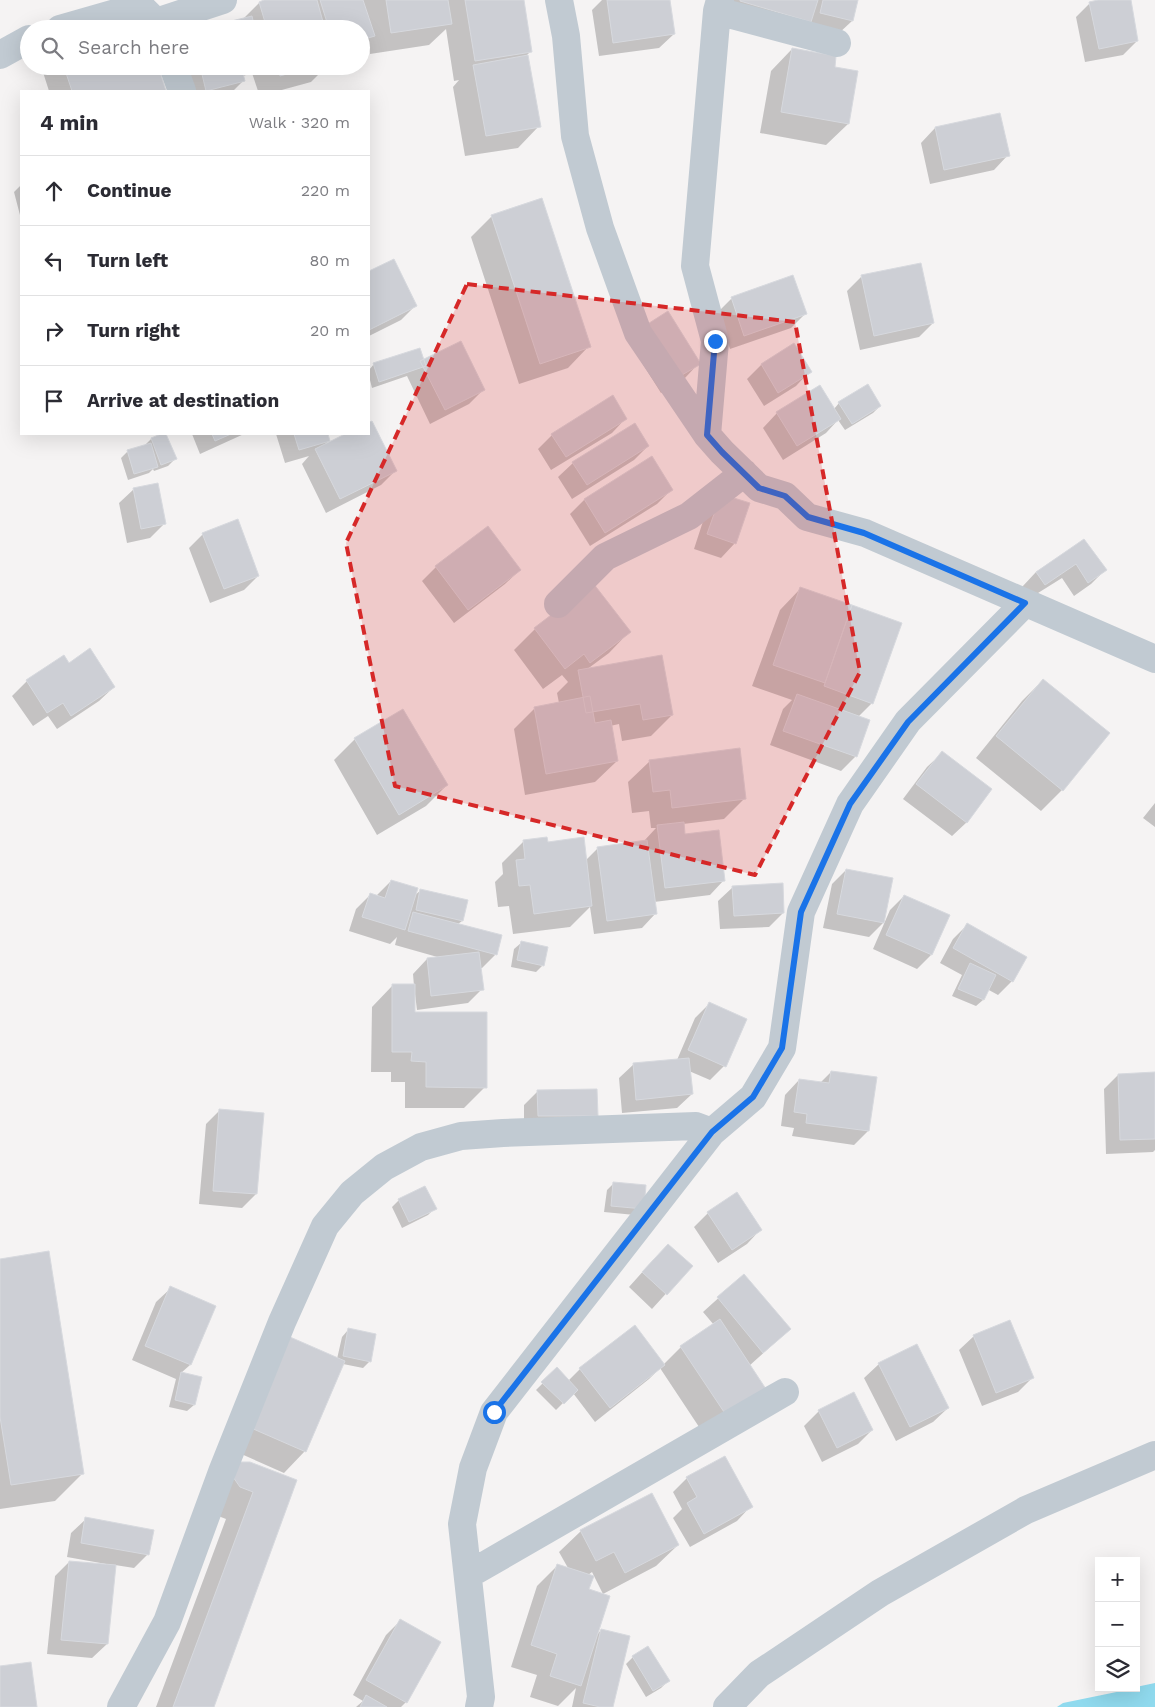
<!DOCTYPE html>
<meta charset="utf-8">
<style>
body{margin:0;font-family:"Work Sans",sans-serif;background:#f2f2f3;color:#2b2b33}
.controls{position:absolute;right:15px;bottom:15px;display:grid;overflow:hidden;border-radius:0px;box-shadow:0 5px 20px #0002}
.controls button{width:45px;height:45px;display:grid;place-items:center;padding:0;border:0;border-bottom:1px solid #e1e1e2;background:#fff;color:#2b2b33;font:25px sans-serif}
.stop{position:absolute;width:15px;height:15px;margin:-11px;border:4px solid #1a73e8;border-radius:50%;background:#fff}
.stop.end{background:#1a73e8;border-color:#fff;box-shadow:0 1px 5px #0008}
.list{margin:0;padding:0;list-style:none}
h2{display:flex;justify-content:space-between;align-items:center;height:65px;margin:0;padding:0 20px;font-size:21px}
h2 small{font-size:16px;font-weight:400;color:#7c7c81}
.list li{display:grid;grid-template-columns:32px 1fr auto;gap:15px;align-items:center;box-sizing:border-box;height:70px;padding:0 20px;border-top:1px solid #e1e1e2}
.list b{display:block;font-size:19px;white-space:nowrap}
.list em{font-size:16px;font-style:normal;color:#7c7c81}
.icon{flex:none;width:28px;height:28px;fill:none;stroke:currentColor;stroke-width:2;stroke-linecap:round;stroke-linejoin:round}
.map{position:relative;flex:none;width:1155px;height:1707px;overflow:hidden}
.search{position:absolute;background:#fff;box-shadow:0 5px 20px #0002;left:20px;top:20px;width:350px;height:55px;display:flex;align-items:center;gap:12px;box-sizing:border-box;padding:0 18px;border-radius:28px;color:#7c7c81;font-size:19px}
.panel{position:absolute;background:#fff;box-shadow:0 5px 20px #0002;left:20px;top:90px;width:350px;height:345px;border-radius:0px}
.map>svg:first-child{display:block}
.water{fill:#90daee}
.shadow{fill:#0003}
.building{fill:#cdcfd5;stroke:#d7d9de}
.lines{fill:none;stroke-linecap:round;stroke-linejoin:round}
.minor{stroke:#c1cad2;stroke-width:28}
.route{stroke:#1a73e8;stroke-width:6}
.marked{fill:#d62828;fill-opacity:0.2;stroke:#d62828;stroke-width:4;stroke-dasharray:10 6;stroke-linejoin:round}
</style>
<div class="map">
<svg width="1155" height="1707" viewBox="0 0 1155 1707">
<rect width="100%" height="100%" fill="#f5f3f3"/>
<path class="water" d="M1155,1683V1707H1057L1063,1703L1136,1688V1687Z"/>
<path class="shadow" d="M269,0H523L531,51L527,55L539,126L518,148L465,156L453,87L459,80L454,81L446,29L429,45L370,54L368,40L361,47V29H211L243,19L259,3Z
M602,0H669L674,34L659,48L599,56L592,10Z
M726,0H857L852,21L837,35Z
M1105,0H1129L1137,41L1123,55L1085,62L1076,17L1090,3Z
M792,49L833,68L848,124L826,145L760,133L771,71Z
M41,66H156L164,91H49Z
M182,66H327L311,82L278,91H258L252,73L243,76L244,80L233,91H189Z
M999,115L1008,155L994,170L930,184L921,143L935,128Z
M21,185V219L14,192Z
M492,216L589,346L568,368L519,384L471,237Z
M393,261L415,306L401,320L369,336V273Z
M920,264L933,323L919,337L860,350L847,291L861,277Z
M732,298L805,314L791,328L730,349L718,312Z
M629,342L699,363L685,378L661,393Z
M794,344L810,371L796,386L764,406L747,379L761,365Z
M423,361L483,390L469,404L430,424L407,376L372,388L369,376V370L374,364Z
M839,403L880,406L873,413L845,430L838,420L826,433L783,460L763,428L777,413L834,409Z
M626,418L612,433L551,470L538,449L552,435Z
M371,422L395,471L381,485L326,513L302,464L309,456L285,463L276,434H326L328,441L324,446L348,434H369V423Z
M635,425L648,446L634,460L572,499L558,477L573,463Z
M165,434L175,459L168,466L154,471L153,469L149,473L128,480L121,458L128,451L144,446L151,439Z
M192,434H244L200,454Z
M651,458L671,490L657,504L590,546L570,514L584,500Z
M134,489L164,524L150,538L127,543L119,503Z
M721,495L735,543L721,558L694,549L707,509Z
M203,534L258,576L244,590L210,603L189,548Z
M1084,540L1105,570L1091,584L1074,596L1062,578L1030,598L1022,587L1036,572Z
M436,567L520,570L505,584L454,623L422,581Z
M801,588L900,624L872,703L858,717L856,756L841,771L770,745L783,709L792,700L752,686L780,610Z
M535,629L630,631L609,653L586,670L672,715L651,736L622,741L619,724L610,726L617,761L595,782L525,795L514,729L535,708L559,703L557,693L568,682L562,675L543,689L514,650Z
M63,657L68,664L114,687L99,701L57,729L48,716L33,726L12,696L27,681Z
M1043,680L1062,790L1041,811L976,758L1022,701Z
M355,739L447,785L426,806L377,835L334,760Z
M942,753L967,822L952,836L903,799L927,767Z
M650,761L745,798L724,819L683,824L684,836L724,880L710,895L654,902L656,913L642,928L594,934L590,907L570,927L513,934L509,906L498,907L495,882L503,874L502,863L523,842L547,843L585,861L598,848L644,841L656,828H651L649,811L632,813L628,782Z
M1155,803V827L1143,818Z
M846,870L883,923L869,937L823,928L832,884Z
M391,881L414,896L421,890L462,921L458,924L496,954L482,968H480L482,989L468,1003L417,1010L415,994H414V1013L485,1087L464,1108H405V1082H391V1072H371L372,1007L393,985L414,986L413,974L427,959L441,958L395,945L397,937L390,944L349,931L356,909L370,895H377Z
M733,887L783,913L769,927L720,929L718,901Z
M904,896L931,955L917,969L873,949L890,910Z
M967,925L1012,981L998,995L987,989L983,1000L976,1006L952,996L962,975L940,963L953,939Z
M521,943L543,965L536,972L511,967L514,949Z
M709,1004L724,1066L710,1080L689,1071L692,1094L677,1108L622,1113L619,1078L634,1064L677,1060L695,1018Z
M831,1072L868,1131L854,1145L792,1136L794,1128L781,1126L785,1095L799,1080L820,1083Z
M1155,1073V1150L1153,1152L1106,1154L1104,1089L1118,1075Z
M538,1091L596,1116L524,1130V1105Z
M220,1110L256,1194L242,1208L199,1204L206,1124Z
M614,1183L644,1186L635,1215L604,1212L607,1190Z
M424,1187L435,1208L428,1215L402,1228L392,1207L399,1200Z
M708,1213L761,1229L747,1244L718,1263L694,1227Z
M654,1259L691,1266L652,1309L629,1287Z
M0,1260L83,1473L55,1501L0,1509Z
M744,1275L790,1329L749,1366L766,1392L707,1439L660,1368L649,1379L595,1422L573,1393L556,1410L536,1390L557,1369L568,1381L580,1369L635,1327L663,1365L681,1347L714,1325L703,1312Z
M171,1288L215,1307L190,1365L181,1373L194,1405L187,1411L169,1407L176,1379L132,1360L156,1302Z
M348,1330L370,1361L363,1368L343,1364L305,1451L284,1473L230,1449L269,1359H337L342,1337Z
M974,1336L1032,1378L1018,1392L982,1406L959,1350Z
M879,1364L948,1408L933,1422L896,1441L864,1378Z
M854,1394L872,1430L858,1444L822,1462L804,1426L819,1411Z
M235,1469L296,1481L213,1707H156L226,1519L213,1514Z
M687,1478L751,1506L737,1521L690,1547L673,1518L682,1509L673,1492Z
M86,1519L148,1554L134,1568L115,1565L107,1644L92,1658L47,1654L55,1576L69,1562L106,1566V1564L67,1557L71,1533Z
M581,1531L678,1545L656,1566L603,1594L592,1572L588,1575V1590L596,1636L601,1630L612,1707H572L576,1688L558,1706L530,1697L537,1675L511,1667L537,1586L558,1565L568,1568L559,1552Z
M400,1621L439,1642L406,1702L401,1707H356L363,1701L353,1695L386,1635Z
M633,1657L668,1681L661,1688L646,1697L626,1664Z"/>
<path class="building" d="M264,0H317L325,29H267L259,2Z
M320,0H363L375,36L361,40V29H329Z
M386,0H448L452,24L391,33Z
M465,0H524L532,52L475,61Z
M607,0H670L675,34L613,43Z
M740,0H818L811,22L740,1Z
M823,0H858L853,21L820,13Z
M1098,0H1131L1138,41L1099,49L1089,2Z
M139,14L144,29H93Z
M252,16L255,29H212L211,26Z
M792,48L836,56L835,67L858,71L849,124L781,112Z
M528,55L541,127L486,136L473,65Z
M69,66H158L166,91H72L66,73L70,72Z
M200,66H241L245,81L206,91Z
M244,66H261L245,71Z
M278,66H315L280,76Z
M1000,113L1010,156L944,170L935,127Z
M542,198L591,347L540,364L491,215Z
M394,259L417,306L369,330V271Z
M921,263L934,323L874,336L861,275Z
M793,275L807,314L744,336L731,297Z
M668,311L701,364L675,379L643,327Z
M461,341L485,390L445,410L420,361Z
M794,343L812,372L778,393L761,364Z
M420,348L426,366L379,382L373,363Z
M868,384L881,406L852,424L838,402Z
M820,385L841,419L797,446L776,412Z
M613,395L627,419L566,457L551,434Z
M372,421L397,471L340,499L315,449L345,434H369V422Z
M635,423L649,446L587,485L572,462Z
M161,434H166L177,459L161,465L151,438Z
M212,434H231L215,441Z
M294,434H328L330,441L299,450Z
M151,443L158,467L134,474L127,450Z
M652,456L673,490L605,533L584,499Z
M158,483L166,524L141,529L133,488Z
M721,494L750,503L736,544L707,534Z
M238,519L259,576L224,589L202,533Z
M488,526L521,570L468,610L435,566Z
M1084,539L1107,570L1088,583L1076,564L1045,585L1036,572Z
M593,583L631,632L590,663L584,654L565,669L534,628Z
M800,587L852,605L825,683L773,665Z
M852,605L902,623L873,704L824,686Z
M90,648L115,687L71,716L63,703L47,713L26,680L64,655L69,663Z
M662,655L673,715L643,720L640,704L586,713L578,670Z
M1043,679L1110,733L1063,791L996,736Z
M797,694L870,720L857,757L783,731Z
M590,696L595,723L611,720L618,761L546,774L534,707Z
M403,709L448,785L399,815L354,738Z
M740,748L746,799L672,808L670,790L653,792L649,760Z
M942,751L992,789L967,823L916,784Z
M684,822L685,834L719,830L725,881L665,888L657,825Z
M547,837L548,842L584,837L592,906L534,914L530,885L519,886L516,860L525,859L523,840Z
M647,840L657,914L607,921L597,847Z
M846,869L893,878L884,923L837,914Z
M391,880L418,888L405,930L362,917L370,893L385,898Z
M783,883L784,913L734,916L732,886Z
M420,889L468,900L463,921L416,910Z
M904,895L950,915L932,955L886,935Z
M413,912L502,935L497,955L408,931Z
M967,923L1027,957L1013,982L953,948Z
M521,941L548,947L544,966L517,960Z
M479,952L484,990L431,996L427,958Z
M970,963L996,975L984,1000L958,989Z
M392,984H415V1012H487V1088L426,1087V1062L411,1061L412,1052H392Z
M709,1002L747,1019L726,1067L688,1050Z
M689,1058L693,1094L636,1100L633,1063Z
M831,1071L877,1077L869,1131L806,1123L807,1114L794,1112L799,1079L829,1083Z
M1155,1072V1139L1120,1140L1118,1074Z
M597,1089L598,1116H538L537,1090Z
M219,1109L264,1113L257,1194L213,1191Z
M613,1182L646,1185L644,1209L611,1206Z
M425,1186L437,1209L409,1222L398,1199Z
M737,1192L762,1230L732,1250L707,1212Z
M668,1244L693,1266L667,1295L642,1272Z
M49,1251L84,1474L11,1485L0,1417V1259Z
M744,1274L791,1329L763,1353L717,1297Z
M170,1286L216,1306L191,1365L145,1346Z
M720,1319L768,1392L728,1418L680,1346Z
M1010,1320L1034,1378L996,1393L973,1335Z
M635,1325L665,1365L610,1408L579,1368Z
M348,1328L376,1334L371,1362L343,1356Z
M290,1337L345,1361L306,1452L251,1428Z
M917,1344L949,1408L910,1427L878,1363Z
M557,1367L578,1390L564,1404L541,1382Z
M181,1372L202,1377L195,1405L175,1400Z
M854,1392L873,1430L837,1448L818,1410Z
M725,1456L753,1507L704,1534L687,1503L697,1497L686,1477Z
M241,1462H250L297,1480L214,1707H173L253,1492L240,1487L233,1477L234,1468Z
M652,1493L679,1545L625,1573L614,1552L596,1561L580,1530Z
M85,1517L154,1530L149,1555L81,1543Z
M69,1561L116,1565L108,1644L61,1640Z
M557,1564L594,1576L589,1589L610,1596L581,1686L550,1676L557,1654L531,1645Z
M400,1619L441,1642L407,1703L366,1680Z
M601,1629L630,1636L613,1707H600L583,1703Z
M648,1646L670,1681L653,1691L632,1656Z
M31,1662L37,1707H0V1666Z
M366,1695L387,1707H360Z"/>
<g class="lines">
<path class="minor" d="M559,0L566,36L575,136L600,228L638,333L707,435L722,452L759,488L785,496L807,517L865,533L1155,659
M717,11L837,43
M156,22L223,0
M60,29L140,6L156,22L159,29
M0,55L29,39
M173,66L182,91
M707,435L715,341L695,266L717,11L720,0
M558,604L605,557L689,516L744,473
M468,1575L785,1392
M121,1707L167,1622L222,1472L282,1322L325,1226L352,1193L384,1167L421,1147L461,1136L503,1133L696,1126L712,1132
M479,1707L481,1697L462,1524L473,1468L494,1412L712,1132L753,1097L782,1048L801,912L850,804L908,721L1025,603
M727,1707L759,1674L880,1593L1026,1510L1155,1455"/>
</g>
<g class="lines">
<path class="route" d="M494,1412L712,1132L753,1097L782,1048L801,912L850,804L908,722L1025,603L864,533L808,517L785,496L759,488L722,452L707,435L715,341"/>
</g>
<path class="marked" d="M467,284L795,322L860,672L755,875L395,786L346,543Z"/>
</svg>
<div class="controls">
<button>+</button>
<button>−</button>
<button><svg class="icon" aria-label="layers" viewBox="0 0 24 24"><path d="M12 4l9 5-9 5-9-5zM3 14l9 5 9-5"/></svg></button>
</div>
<div class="stop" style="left:494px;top:1412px"></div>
<div class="stop end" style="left:715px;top:341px"></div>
<div class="search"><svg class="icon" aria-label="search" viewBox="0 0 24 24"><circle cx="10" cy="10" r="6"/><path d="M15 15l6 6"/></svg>Search here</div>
<section class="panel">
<h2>4 min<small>Walk · 320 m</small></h2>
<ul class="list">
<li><svg class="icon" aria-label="ahead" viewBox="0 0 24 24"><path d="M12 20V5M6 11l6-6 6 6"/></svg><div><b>Continue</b></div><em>220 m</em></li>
<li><svg class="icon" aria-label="left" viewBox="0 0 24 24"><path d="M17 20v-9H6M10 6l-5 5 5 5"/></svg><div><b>Turn left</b></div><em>80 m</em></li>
<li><svg class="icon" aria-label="right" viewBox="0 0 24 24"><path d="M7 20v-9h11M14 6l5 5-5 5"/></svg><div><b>Turn right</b></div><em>20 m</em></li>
<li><svg class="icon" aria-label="arrive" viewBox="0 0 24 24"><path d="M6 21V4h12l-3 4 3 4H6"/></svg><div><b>Arrive at destination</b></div></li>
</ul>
</section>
</div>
